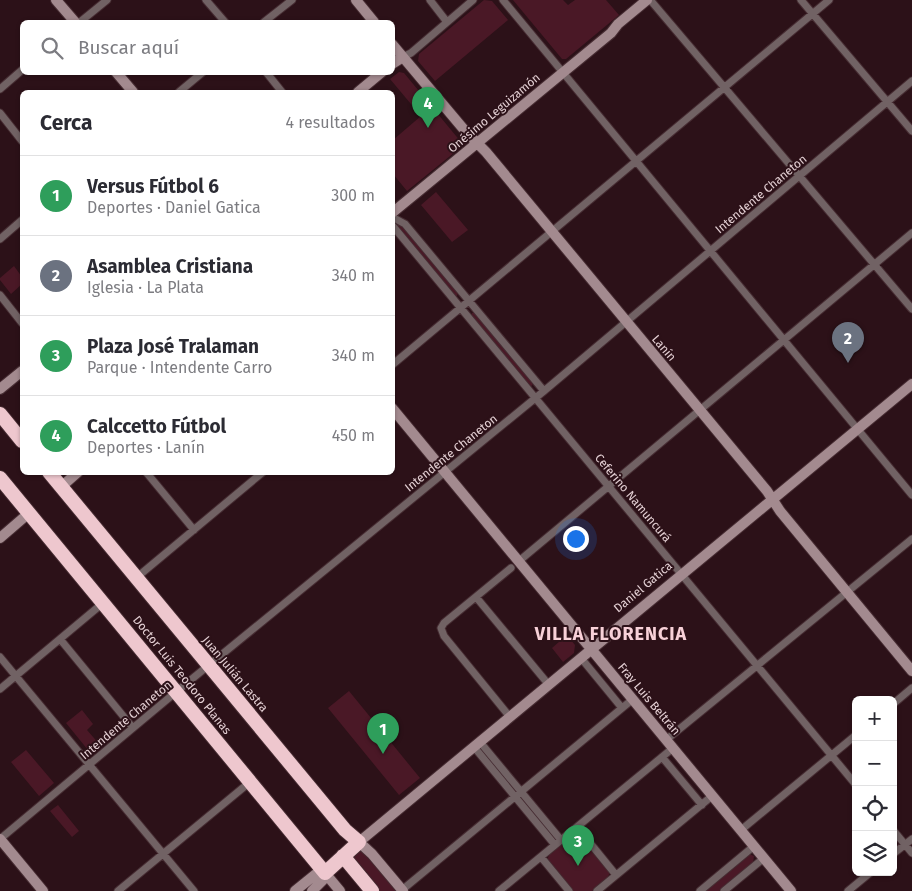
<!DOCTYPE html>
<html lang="es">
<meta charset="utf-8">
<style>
body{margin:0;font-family:"Fira Sans",sans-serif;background:#f7f7f7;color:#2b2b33}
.controls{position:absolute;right:15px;bottom:15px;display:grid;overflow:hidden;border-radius:8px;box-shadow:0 1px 4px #0004}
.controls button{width:45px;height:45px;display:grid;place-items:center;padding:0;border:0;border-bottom:1px solid #e1e1e2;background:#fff;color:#2b2b33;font:25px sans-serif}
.you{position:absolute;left:575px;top:538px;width:18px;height:18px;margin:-12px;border:4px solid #fff;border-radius:50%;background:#1a73e8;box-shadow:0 0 0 8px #1a73e833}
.badge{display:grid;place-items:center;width:32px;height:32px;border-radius:50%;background:#29776a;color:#fff;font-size:16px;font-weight:700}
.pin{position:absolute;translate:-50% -41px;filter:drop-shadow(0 1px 2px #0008)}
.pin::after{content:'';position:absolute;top:26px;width:18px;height:15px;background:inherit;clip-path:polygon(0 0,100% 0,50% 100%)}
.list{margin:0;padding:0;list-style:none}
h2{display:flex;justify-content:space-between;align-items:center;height:65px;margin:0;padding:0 20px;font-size:21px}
h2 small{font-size:16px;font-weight:400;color:#7c7c81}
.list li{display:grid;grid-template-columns:32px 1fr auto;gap:15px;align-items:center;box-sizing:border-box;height:80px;padding:0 20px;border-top:1px solid #e1e1e2}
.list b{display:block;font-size:19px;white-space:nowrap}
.list p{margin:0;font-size:16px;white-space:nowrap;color:#7c7c81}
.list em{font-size:16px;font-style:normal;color:#7c7c81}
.icon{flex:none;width:28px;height:28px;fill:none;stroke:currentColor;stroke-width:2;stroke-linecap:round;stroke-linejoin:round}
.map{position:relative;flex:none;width:912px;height:891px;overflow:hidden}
.search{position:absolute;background:#fff;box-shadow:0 1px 4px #0004;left:20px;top:20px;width:375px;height:55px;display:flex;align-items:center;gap:12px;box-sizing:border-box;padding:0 18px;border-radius:8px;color:#7c7c81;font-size:19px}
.panel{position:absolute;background:#fff;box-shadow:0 1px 4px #0004;left:20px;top:90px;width:375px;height:385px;border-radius:8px}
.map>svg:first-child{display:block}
.green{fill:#4a1826}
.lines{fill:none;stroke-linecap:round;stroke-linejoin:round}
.street-casing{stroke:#462c32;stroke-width:9}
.secondary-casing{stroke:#462c32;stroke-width:12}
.highway-casing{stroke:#462c32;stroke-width:16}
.street{stroke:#716264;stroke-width:7}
.secondary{stroke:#a38a8f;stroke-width:10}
.highway{stroke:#eec7ce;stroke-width:14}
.labels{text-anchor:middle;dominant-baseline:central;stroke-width:4;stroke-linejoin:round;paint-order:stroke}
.street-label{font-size:12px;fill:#e5d1d5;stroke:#2c1118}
.district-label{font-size:18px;font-weight:bold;letter-spacing:1px;fill:#f8d1d8;stroke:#2c1118}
</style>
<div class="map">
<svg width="912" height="891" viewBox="0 0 912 891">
<rect width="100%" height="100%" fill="#2c1118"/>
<path class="green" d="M484,0L492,1L508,20L435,81L418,61L419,54Z
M513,0H563L568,5L575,0H606L619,15L566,59H562Z
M399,72L404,73L461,142L460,148L407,191L393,174V140L421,116L390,79Z
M436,192L468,230L452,242L421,205Z
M400,223L458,292L457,296H456L397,226Z
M14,266L22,277V284L11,294L0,280V278Z
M472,313H476L533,382L532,386L529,385L472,317Z
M567,635L575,645L574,653L563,662L552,648Z
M349,691L420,778L399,795L328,708Z
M82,710L93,724L87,730L100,745L93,750H88L66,723Z
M26,750L54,783L39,796L11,762Z
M58,805L79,831L72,837L50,811Z
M577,834L579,835L610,873L607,878L592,891H573L547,859L550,854L573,835Z
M359,851L365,853L396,891H380L354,859L353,856Z
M749,854L754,856L753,863L719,891H704Z"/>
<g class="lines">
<g class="street-casing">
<path id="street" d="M206,0L225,22
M430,0L447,22
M503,0L912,495
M801,0L912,131
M652,2L912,309
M80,22L107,0
M264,22L292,0
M403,57L411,53L473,0
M266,72L282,92
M0,89L22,70
M179,92L203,72
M0,113L22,141
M392,217L405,224L544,391
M392,225L856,785
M0,239L22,220
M0,295L22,323
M392,365L829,0
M146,472L194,530
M519,561L912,233
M136,578L263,472
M476,597L549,685
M60,639L133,728
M0,657L194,891
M581,658L622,708
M0,689L103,603
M893,704L912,688
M510,717L444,636L441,628L444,623L511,568
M666,740L912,539
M480,742L561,840
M474,747L555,845
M662,757L702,805
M577,827L616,875
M741,830L856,735
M893,830L912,853
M0,839L176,692L544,391L912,81
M893,854L912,839
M541,857L569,891
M402,890L633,699
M118,891L250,782
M499,891L673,748
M597,891L712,796
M700,891L754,846
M724,891L764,858
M848,891L871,872"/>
</g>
<g class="secondary-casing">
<path id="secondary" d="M56,0L75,22
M356,0L374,22
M392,44L466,132L486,152L767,491L780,511L912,671
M392,64L403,57
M116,72L133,92
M358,92L382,72
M392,213L611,33L618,24L647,0
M0,389L22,371
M392,408L791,891
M61,487L78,472
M0,538L29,513
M0,839L43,891
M325,873L340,891
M295,891L316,874L325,873
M312,891L323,880L325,873
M403,891L372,854L359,842L912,384"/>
</g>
<g class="highway-casing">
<path id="highway" d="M0,414L22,441
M0,478L325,873L359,842L345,830L49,472
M343,856L372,891"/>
</g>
<use href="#street" class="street"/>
<use href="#secondary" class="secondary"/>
<use href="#highway" class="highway"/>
</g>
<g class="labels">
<g class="street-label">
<text transform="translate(494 113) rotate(-40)">Onésimo Leguizamón</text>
<text transform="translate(761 194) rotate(-40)">Intendente Chaneton</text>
<text transform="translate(664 348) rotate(50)">Lanín</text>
<text transform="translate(451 453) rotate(-39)">Intendente Chaneton</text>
<text transform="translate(633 498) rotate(50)">Ceferino Namuncurá</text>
<text transform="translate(643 587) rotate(-40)">Daniel Gatica</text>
<text transform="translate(235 674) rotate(50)">Juan Julián Lastra</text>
<text transform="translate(182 675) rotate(51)">Doctor Luis Teodoro Planas</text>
<text transform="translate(649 699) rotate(50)">Fray Luis Beltrán</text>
<text transform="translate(126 720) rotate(-40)">Intendente Chaneton</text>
</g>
<g class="district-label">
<text x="611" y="634">VILLA FLORENCIA</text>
</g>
</g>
</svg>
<div class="controls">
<button>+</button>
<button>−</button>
<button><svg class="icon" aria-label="locate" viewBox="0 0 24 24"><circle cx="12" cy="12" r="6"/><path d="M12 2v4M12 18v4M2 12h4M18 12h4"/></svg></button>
<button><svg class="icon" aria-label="layers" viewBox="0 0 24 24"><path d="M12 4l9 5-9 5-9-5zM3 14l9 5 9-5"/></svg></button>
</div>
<div class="you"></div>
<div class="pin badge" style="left:383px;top:754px;background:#2e9e5b">1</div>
<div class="pin badge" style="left:848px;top:363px;background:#6b7280">2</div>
<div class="pin badge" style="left:578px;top:866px;background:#2e9e5b">3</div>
<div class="pin badge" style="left:428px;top:128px;background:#2e9e5b">4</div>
<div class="search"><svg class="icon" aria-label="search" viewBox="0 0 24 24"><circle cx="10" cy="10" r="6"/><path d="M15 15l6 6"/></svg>Buscar aquí</div>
<section class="panel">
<h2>Cerca<small>4 resultados</small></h2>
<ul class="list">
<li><span class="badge" style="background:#2e9e5b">1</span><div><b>Versus Fútbol 6</b><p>Deportes · Daniel Gatica</p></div><em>300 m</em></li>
<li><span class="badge" style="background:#6b7280">2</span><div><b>Asamblea Cristiana</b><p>Iglesia · La Plata</p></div><em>340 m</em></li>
<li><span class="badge" style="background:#2e9e5b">3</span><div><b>Plaza José Tralaman</b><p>Parque · Intendente Carro</p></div><em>340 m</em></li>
<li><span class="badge" style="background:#2e9e5b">4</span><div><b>Calccetto Fútbol</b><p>Deportes · Lanín</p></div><em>450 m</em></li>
</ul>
</section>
</div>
